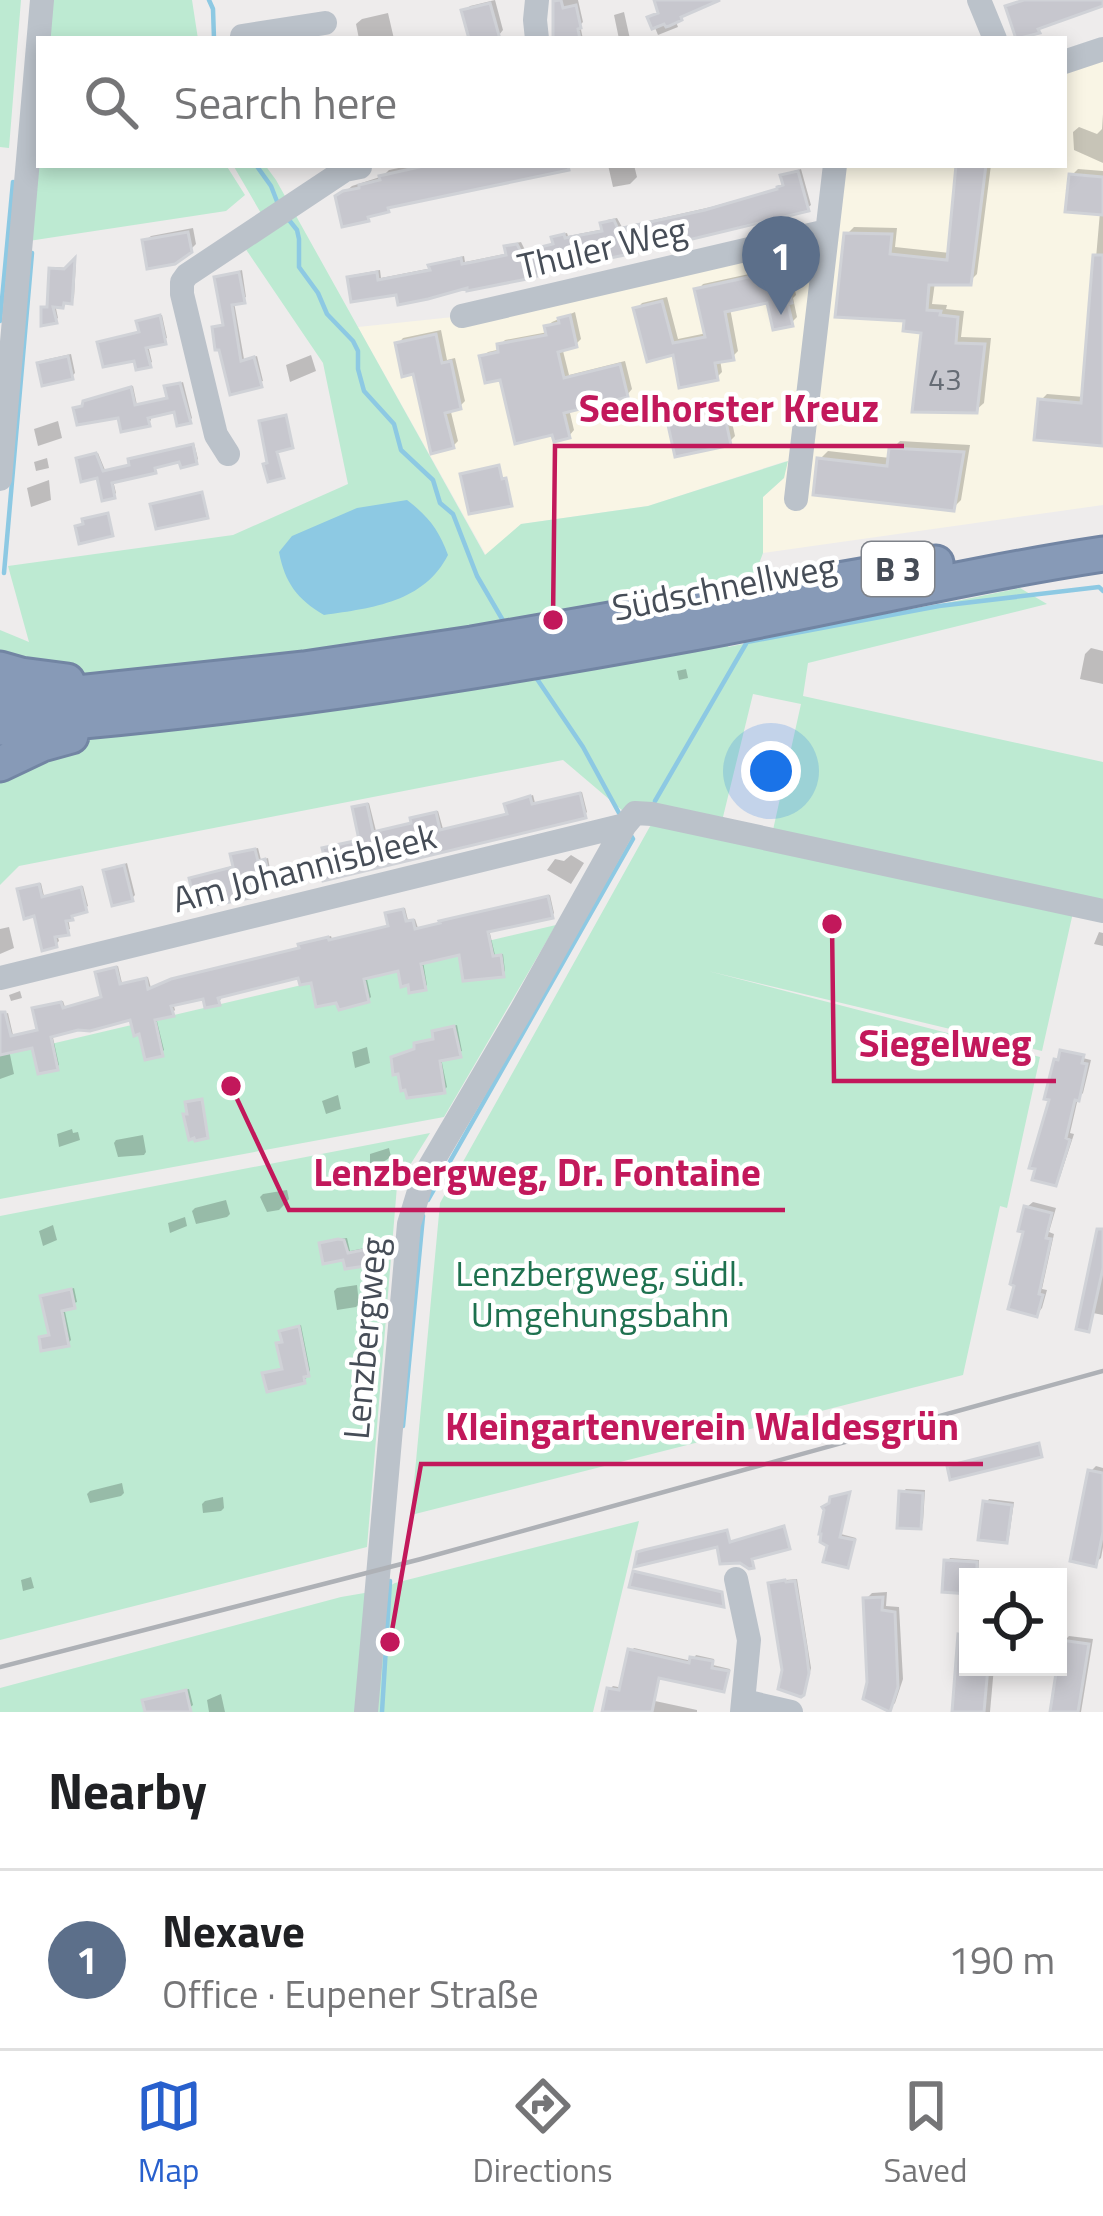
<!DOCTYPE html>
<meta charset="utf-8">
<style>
body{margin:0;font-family:"Titillium Web",sans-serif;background:#f2f2f2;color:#202124}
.controls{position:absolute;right:36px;bottom:36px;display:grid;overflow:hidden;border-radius:0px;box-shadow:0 6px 18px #0003}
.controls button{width:108px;height:108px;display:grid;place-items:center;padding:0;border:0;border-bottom:3px solid #e0e0e0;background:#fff;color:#202124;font:60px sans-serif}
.you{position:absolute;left:771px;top:771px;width:42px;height:42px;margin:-30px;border:9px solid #fff;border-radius:50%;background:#1a73e8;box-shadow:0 0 0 18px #1a73e833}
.badge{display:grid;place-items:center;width:78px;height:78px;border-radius:50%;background:#2860cd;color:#fff;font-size:39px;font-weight:700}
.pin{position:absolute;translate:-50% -99px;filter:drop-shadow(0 3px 6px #0008)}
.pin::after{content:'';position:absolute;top:63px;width:42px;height:36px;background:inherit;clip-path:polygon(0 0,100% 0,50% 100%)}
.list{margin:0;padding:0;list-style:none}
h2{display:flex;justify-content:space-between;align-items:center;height:156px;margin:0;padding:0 48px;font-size:51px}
h2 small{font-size:39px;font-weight:400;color:#757577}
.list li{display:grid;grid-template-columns:78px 1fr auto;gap:36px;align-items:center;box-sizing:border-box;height:180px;padding:0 48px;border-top:3px solid #e0e0e0}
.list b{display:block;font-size:45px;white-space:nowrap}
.list p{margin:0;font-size:39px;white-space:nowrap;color:#757577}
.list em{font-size:39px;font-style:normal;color:#757577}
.icon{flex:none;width:66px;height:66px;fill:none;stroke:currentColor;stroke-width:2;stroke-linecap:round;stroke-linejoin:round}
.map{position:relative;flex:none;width:1103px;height:1712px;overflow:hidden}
.search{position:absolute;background:#fff;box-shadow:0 6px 18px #0003;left:36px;right:36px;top:36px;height:132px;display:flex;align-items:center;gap:30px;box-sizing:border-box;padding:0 42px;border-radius:0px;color:#757577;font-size:45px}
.sheet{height:336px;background:#fff}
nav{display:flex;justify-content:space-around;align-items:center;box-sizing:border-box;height:168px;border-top:3px solid #e0e0e0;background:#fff;font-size:33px;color:#757577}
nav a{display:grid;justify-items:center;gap:6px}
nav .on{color:#2860cd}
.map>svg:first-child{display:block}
.commercial{fill:#f9f5e5}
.green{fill:#bdead2}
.water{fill:#8dc9e3}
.shadow{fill:#0003}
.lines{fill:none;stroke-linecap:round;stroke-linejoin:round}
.stream{stroke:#8dc9e3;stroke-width:4.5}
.building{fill:#c7c7ce;stroke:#d0d2d7;stroke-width:3}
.highway-casing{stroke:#7285a3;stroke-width:39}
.minor{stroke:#bbc2ca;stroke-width:24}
.highway{stroke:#879ab7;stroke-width:33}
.rail{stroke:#aeb1b6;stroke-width:4.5}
.labels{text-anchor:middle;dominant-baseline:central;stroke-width:9;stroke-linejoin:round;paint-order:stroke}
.number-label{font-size:30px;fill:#666c75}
.shield{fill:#fff;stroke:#7e8289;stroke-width:3}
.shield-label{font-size:33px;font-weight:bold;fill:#464d57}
.street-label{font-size:36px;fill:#464d57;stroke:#fff}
.park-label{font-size:36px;fill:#1e714f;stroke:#fff}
.leader{fill:none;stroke:#c2185b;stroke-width:4.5}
.callout-dot{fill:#c2185b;stroke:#fff;stroke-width:4.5}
.callout-label{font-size:39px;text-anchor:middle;font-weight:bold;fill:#c2185b;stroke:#fff;stroke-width:9;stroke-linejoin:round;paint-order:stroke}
</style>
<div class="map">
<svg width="1103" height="1712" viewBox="0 0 1103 1712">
<rect width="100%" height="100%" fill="#eeecec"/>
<path class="commercial" d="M1103,49V505L763,553V497L784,478L786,461L648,506L521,524L486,555L358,327L463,316L827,232L835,165H1064V62Z"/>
<path class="green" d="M0,0H21L9,148L0,147Z
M42,0H192L198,39H39V165H226L245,195L226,211L22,242Z
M233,165H265L276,180L485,555L521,524L648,506L788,461L784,478L763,497V553L728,647L1020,588L1047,604L808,663L803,696L1103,762V900L773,830L801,704L753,694L723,817L623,811L563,760L19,866L0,885V630L29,642L8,566L233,535L348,484L323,363L243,245L269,227Z
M653,821L1074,908L1042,1051L708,971L1040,1057L1007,1208L1000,1206L963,1375L411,1515L440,1203Z
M556,925L444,1117L0,1199V1056Z
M430,1133L397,1186L367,1547L0,1640V1216Z
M639,1521L593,1712H0V1688L341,1597L382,1590L395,1583Z"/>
<path class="water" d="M407,500C428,516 439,530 448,555C424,602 373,608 324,615C297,599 285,583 279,552L292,536L357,508Z"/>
<path class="shadow" d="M495,0L503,30L499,35V39H472L465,11L470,6Z
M559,0H578L583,22L580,25L583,39H554L556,3Z
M657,0H712L681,18L671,9L678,27L658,35L651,18L661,12Z
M624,12L630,39H619L614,15Z
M388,13L394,39H359L356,24L362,19Z
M1103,114V163L1074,150L1073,132L1079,127L1097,134L1102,129Z
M413,165H566L393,205L388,209L373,213L367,218L339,197L352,186L383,176L389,170Z
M608,165H634L637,177L630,184L613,187Z
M959,165H991L977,274L969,282H935L932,304L947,305L946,309L964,311L961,337L991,338L984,403L976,410L924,330L908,318L847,234L854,227L897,228L895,247L950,253Z
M801,169L811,205L807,208L398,291L350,278L353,275L380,270L381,278L432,268L435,263L464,256L465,262L509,253L508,247L511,244L521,242L525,250L556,243L555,238L558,235L567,233L568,236L604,229L603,224L607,220L617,218L622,227L711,207L780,188L787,173Z
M1078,169L1103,171V443L1041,400L1047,394L1084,397L1100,212L1072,175Z
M193,228L196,244L190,250L145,241L151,236Z
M76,261L74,298L55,304L58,318L55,320L44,308L50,305L52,269L55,267L69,268Z
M790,265L796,295L793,298L797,317L791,323L770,299L730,308L738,351L732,357L720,359L722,372L716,378L675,352L637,309L642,303L667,297L678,339L707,333L698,290L703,284Z
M242,270L246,297L234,302L244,359L257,356L263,381L232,392L215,328L225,323L217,278Z
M575,312L581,339L576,344L562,347L569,375L625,361L632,389L627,395L569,409L574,430L569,436L483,357L488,352L501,349L500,345L505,340L548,332L547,327L552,322Z
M162,315L167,338L148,345L152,362L149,364L100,343L142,331L139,322L142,319Z
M441,330L447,360L455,358L465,401L460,406L450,408L458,441L453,446L415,371L398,344L403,338Z
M71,354L75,373L72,376L40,364L44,360Z
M311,355L316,371L290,382L286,365Z
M183,382L192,418L190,420L176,409L149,414L151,420L148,423L120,415L76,409L86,405L89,399L133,386L137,405L169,397L167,387Z
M704,405L707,418L730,413L735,436L729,442L669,417L675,412Z
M58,421L62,438L38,446L34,429Z
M900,441L970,445L961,500L953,508L820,459L828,451L890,458L892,449Z
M194,443L198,459L196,461L182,458L157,464L155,471L113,480L116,493L114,495L99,474L79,459L98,453L105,470L132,464L133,457Z
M47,458L49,468L36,471L34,462Z
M49,480L51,500L31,507L27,488Z
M1091,648L1103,651V684L1080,679L1085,654Z
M686,669L688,678L679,680L677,671Z
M582,792L587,812L584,815L322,865L328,861L326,849L329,846L362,839L355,808L358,805L369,803L376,831L414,822L416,816L438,811L443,829L509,813L507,805L510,802L533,795L535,803Z
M258,848L261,860L268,858L270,869L253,876L256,891L254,894L196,876L236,865L234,855L236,852Z
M571,855L584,863L571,884L547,870L555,859L564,861Z
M127,863L135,895L132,898L106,871Z
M41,883L44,896L83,886L88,906L68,918L70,929L57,934L59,941L56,944L20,890Z
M550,895L554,913L552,916L489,929L495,955L503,954L505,971L502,974L462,952L423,961L427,985L425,987L400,968L366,975L371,997L368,1000L301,974L219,994L221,999L218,1002L205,995L173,1003L175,1010L172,1013L156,1017L164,1050L161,1053L133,1016L52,1033L59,1065L56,1067L35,1044L9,1050L14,1074L0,1079V1015L8,1013L13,1035L40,1029L35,1009L38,1007L63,1001L65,1007L104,996L98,973L101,970L118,966L122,983L148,977L151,988L177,978L301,947L304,943L331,936L332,939L391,925L388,914L391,911L405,908L408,920L415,919L418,928L442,922L445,919Z
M9,927L14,948L0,954V929Z
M1099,932L1103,933V946L1094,944Z
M20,991L22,998L11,1001L9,995Z
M457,1025L462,1051L441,1058L447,1087L444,1090L417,1044L436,1038L435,1032L438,1029Z
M367,1047L370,1063L355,1068L352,1052Z
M1062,1053L1091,1060L1083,1093L1078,1098L1070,1133L1074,1134L1060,1177L1055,1183L1038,1167L1053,1098L1056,1060Z
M338,1095L341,1109L326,1114L322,1101Z
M72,1129L73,1133L78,1132L80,1140L59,1147L57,1134Z
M143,1135L146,1152L144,1155L118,1157L114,1143L116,1140Z
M389,1148L391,1157L383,1162L386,1173L370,1178V1154Z
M335,1174L338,1184L320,1190L317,1181Z
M287,1190L289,1199L283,1206L279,1210L267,1212L260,1197L263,1194Z
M226,1200L230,1214L227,1217L196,1224L192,1211L195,1208Z
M1033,1202L1056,1208L1049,1232L1054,1234L1042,1289L1047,1290L1042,1308L1037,1314L1027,1230V1207Z
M185,1217L187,1226L170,1233L168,1223Z
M53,1225L57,1240L43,1246L39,1231Z
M1103,1236V1315L1093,1313Z
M347,1238L350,1251L385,1244L387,1257L384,1260L345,1256L322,1244L325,1241Z
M357,1285L359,1304L356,1307L337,1310L334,1291L337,1288Z
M74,1288L77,1302L64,1307L71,1340L68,1343L42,1338L52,1334L44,1297Z
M301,1325L310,1370L307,1377L304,1381L266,1374L285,1367L279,1344L282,1341L283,1332Z
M1096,1466L1103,1468V1547L1101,1558L1095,1563L1090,1472Z
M122,1483L124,1493L121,1496L90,1503L87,1494L90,1491Z
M906,1489L925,1490L923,1523L920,1526L902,1492Z
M851,1491L841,1534L856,1538L847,1564L830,1545L832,1499Z
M223,1497L224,1508L221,1511L203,1513L202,1504L205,1501Z
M989,1499L1014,1502L1009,1537L1006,1540L986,1503Z
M950,1558L979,1560L978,1577H968V1591L947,1562Z
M31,1577L34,1588L23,1591L21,1580Z
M797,1579L811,1668L806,1689L802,1693L771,1584L774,1581Z
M887,1592L886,1606L899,1607L903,1679L895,1703L890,1708L870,1683L866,1599L872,1593Z
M968,1613V1667H994L990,1712H955L963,1619Z
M1069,1636L1093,1639L1081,1712H1053L1064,1641Z
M634,1648L692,1661L696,1655L714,1659L713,1665L730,1669L726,1686L723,1689L660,1675L655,1701L697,1710V1712H605L609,1690L613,1686L623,1688L631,1651Z
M189,1689L193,1705L189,1708L172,1712H148L146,1701L149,1698Z
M221,1694L225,1712H209L207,1700Z"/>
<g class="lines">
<path class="stream" d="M209,0L213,9L214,39
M256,165L271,186L278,204
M289,220L297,230L299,239V267L318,293L327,314L353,341L358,351V369L364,391L394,424L401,450L433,480L440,503L453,514L477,576L505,624
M0,321L13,182
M4,573L32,253
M535,676L583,747L619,813
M655,801L747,642L939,606L1099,587L1103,591
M428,1200L633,839L630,834
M403,1426L423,1216
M382,1712L390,1581"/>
</g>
<path class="building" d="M561,0L563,8L576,5L581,28L578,29L580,39H553V1Z
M654,0H720L681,17L682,20L669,26L666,27L664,24L652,29L647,17L658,13Z
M1024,0H1103V6L1038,29L1040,33L1016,39L1005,6Z
M490,3L500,39H469L461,10Z
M428,165H568L569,170L388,208L389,212L368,217L369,221L342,227L335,196L343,191L359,188V185L380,180L379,176Z
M956,165H986L971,285H929L927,310L941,311L940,315L958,317L956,343L985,344L977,413L912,412L921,333L903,331L904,321L835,317L844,233L892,234L890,254L947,260Z
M798,171L809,211L630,254L575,265L527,279L467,291V288L428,299L398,305L396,295L351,302L347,277L377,272L378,280L430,270L428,265L461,258L462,264L473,262L506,255L504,246L517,244L521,252L553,244L551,237L564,234L565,238L602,231L600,223L614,220L618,229L705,210L777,189V187L783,185L780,175Z
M1069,174L1103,177V215L1065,212Z
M188,232L192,252L175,264L147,269L142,240Z
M1093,255H1103V446L1034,440L1038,399L1081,403Z
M75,258L72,304L64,303L63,308L53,307L57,323L41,326V307H47L49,268L64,269Z
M785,269L792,303L788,304L793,326L773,330L767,303L725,312L734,360L715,363L718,380L679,388L673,355L647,362L633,308L662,301L673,343L705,337L694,289Z
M239,272L245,303L232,305L241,361L254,357L262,387L230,395L219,350H215L212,327L223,325L214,277Z
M160,315L166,344L146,348L151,367L136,370L134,361L103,367L97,342L139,332L136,321Z
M570,315L577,347L558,352L564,378L620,364L628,397L564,413L570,438L554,442L552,435L515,444L500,380L485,383L479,356L498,352L497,344L546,335L544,326L559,323L558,318Z
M436,334L442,363L451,361L461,409L445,413L454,448L431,454L413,374L402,377L395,343Z
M68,356L73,379L42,386L37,363Z
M180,383L191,423L177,426L174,412L148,418L150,426L121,432L118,418L77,425L73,408L82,406L83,401L131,387L135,405L167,398L164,386Z
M699,409L702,422L725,417L731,445L675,457L666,416Z
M286,415L293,448L277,452L284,478L268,482L263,464L267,463L259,421Z
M193,444L197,464L181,468L179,462L155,468L156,473L112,483L115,498L102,501L97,478L81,482L76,458L96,453L103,471L129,465L128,459Z
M889,448L964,452L954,511L813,495L817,458L887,466Z
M499,465L502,479L506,478L512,506L469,514L460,474Z
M202,492L208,518L156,529L150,504Z
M108,513L113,536L79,544L75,526L83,524L82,519Z
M580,793L586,818L323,881L319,864L326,863L322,848L359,840L352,807L367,804L373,832L411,823L410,818L436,812L440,830L507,814L504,804L530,796L532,804Z
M255,849L258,861L265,859L269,875L251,879L255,897L196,909L189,878L233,867L230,854Z
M124,865L133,901L112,906L103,870Z
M39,884L42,897L81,887L87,912L72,916L73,920L66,921L69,935L55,937L57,947L42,951L34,916L24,919L17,889Z
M548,896L553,918L488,932L493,956L501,955L504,977L463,981L459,955L421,964L426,990L409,993L408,985L401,987L398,971L364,979L369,1002L339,1010L336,1003L316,1007L311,983L300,985L298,978L218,998L220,1005L205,1008L203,999L171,1006L174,1016L155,1020L163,1056L145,1060L139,1034L134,1036L130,1020L90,1031L78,1030L51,1037L58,1070L38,1074L32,1048L0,1055V1012H5L11,1036L37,1030L32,1008L61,1002L63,1008L101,997L95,972L116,967L120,984L146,978L148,989L171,979L299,948L298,944L328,937L329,940L388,926L385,913L403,909L406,921L413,920L415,929L440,923L439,921Z
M454,1026L461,1057L440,1061L445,1093L407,1098L405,1090L401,1091L398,1074L393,1075L391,1057L414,1049V1043L433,1039L432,1031Z
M1060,1050L1084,1055L1082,1063L1087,1064L1079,1101L1075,1100L1066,1138L1070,1140L1056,1186L1032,1180L1035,1169L1029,1168L1049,1100L1044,1099L1054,1059L1058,1060Z
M202,1099L208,1138L195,1141L194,1138L189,1140L183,1114H187L185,1102Z
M1024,1206L1052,1213L1046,1238L1051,1239L1039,1294L1043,1295L1037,1317L1008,1309L1014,1286L1010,1284L1023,1232L1018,1231Z
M1097,1229H1103V1268L1089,1332L1076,1329Z
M338,1239L344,1240L348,1253L383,1246L386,1263L345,1269L343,1260L323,1264L319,1243Z
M71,1289L75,1308L62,1311L69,1346L41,1351L39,1337L49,1335L40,1296Z
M299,1326L309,1376L304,1377L305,1383L267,1392L262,1373L282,1369L276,1343L282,1342L279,1331Z
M1039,1443L1042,1457L950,1480L947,1466Z
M1088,1470L1103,1473V1532L1096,1567L1070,1561Z
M899,1491L923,1493L921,1529L897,1528Z
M850,1492L840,1537L855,1540L848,1568L823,1562L827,1546L820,1542L821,1534H819L824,1510L822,1507L829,1503L830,1497Z
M983,1501L1012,1505L1007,1543L978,1540Z
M784,1526L790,1549L752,1559L754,1568L749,1569L740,1563L720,1564L717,1547L634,1567L637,1552L644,1550L727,1530L730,1542Z
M944,1560L977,1562V1577H968V1594L942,1592Z
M633,1571L722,1592L724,1607L629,1587Z
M785,1580L786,1582L795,1581L806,1648L809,1673L804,1695L801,1697L778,1689L782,1670L768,1583Z
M883,1597L882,1610L895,1612L898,1687L890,1712L863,1699L867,1682L863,1598Z
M958,1634L968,1635V1667H988L984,1712H952Z
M1061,1640L1089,1644L1078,1712H1050Z
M628,1649L689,1663L690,1657L713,1661L712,1668L729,1671L724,1692L659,1678L652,1712H602L607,1688L619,1690Z
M186,1690L191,1712H145L142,1700Z"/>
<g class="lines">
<g class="highway-casing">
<path id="highway" d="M0,669L21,675L67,681
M0,701L304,669L472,644L936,563
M0,728C232,711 464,675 693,633C830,608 965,575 1103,554
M0,764L42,744L71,736"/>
</g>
<path class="minor" d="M537,0L535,20L537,39
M979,0L995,39
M242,36L325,23
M1064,62L1103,49
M462,316L827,231
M228,454L216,435L182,294V282L187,275L345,170L360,167
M0,479L42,0
M796,499L835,165
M0,978L625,825
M736,1579L749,1640L742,1712
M744,1701L791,1712
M366,1712L409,1224L423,1178L521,1011L625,825L635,813L652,814L1103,911"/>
<use href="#highway" class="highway"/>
<path class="rail" d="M0,1667L421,1559L1103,1371"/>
</g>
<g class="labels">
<g class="number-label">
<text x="945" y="379">43</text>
</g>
<rect class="shield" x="862" y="542" width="72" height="54" rx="9"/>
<g class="shield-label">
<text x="898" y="569">B 3</text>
</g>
<g class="street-label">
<text transform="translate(602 247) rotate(-13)">Thuler Weg</text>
<text transform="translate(724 586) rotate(-11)">Südschnellweg</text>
<text transform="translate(304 867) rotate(-14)">Am Johannisbleek</text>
<text transform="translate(364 1338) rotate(-85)">Lenzbergweg</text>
</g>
<g class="park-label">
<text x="600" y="1272">Lenzbergweg, südl.<tspan x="600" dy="41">Umgehungsbahn</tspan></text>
</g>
</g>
<path class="leader" d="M553 620L555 446H904M832 924L834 1081H1056M231 1086L289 1210H785M390 1642L421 1464H983"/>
<g class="callout-dot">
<circle cx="553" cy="620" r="12"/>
<circle cx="832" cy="924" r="12"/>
<circle cx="231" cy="1086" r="12"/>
<circle cx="390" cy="1642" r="12"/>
</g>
<g class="callout-label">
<text x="729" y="422">Seelhorster Kreuz</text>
<text x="945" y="1057">Siegelweg</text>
<text x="537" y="1186">Lenzbergweg, Dr. Fontaine</text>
<text x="702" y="1440">Kleingartenverein Waldesgrün</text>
</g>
</svg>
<div class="controls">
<button><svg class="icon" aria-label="locate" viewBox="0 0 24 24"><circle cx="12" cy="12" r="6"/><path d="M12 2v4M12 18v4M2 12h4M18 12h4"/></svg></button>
</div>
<div class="you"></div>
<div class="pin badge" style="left:781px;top:315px;background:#5c6f8a">1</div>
<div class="search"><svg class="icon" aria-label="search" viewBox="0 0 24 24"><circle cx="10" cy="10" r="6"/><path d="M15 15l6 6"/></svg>Search here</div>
</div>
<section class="sheet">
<h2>Nearby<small></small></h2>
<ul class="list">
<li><span class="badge" style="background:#5c6f8a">1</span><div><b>Nexave</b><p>Office · Eupener Straße</p></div><em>190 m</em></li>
</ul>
</section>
<nav>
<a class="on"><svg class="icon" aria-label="map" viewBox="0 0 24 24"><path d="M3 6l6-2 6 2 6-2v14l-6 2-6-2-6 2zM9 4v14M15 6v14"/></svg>Map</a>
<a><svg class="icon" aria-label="directions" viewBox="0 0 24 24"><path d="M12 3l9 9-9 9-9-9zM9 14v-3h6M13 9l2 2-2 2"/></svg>Directions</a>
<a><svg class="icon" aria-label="saved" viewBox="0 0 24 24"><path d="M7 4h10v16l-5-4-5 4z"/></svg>Saved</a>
</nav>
